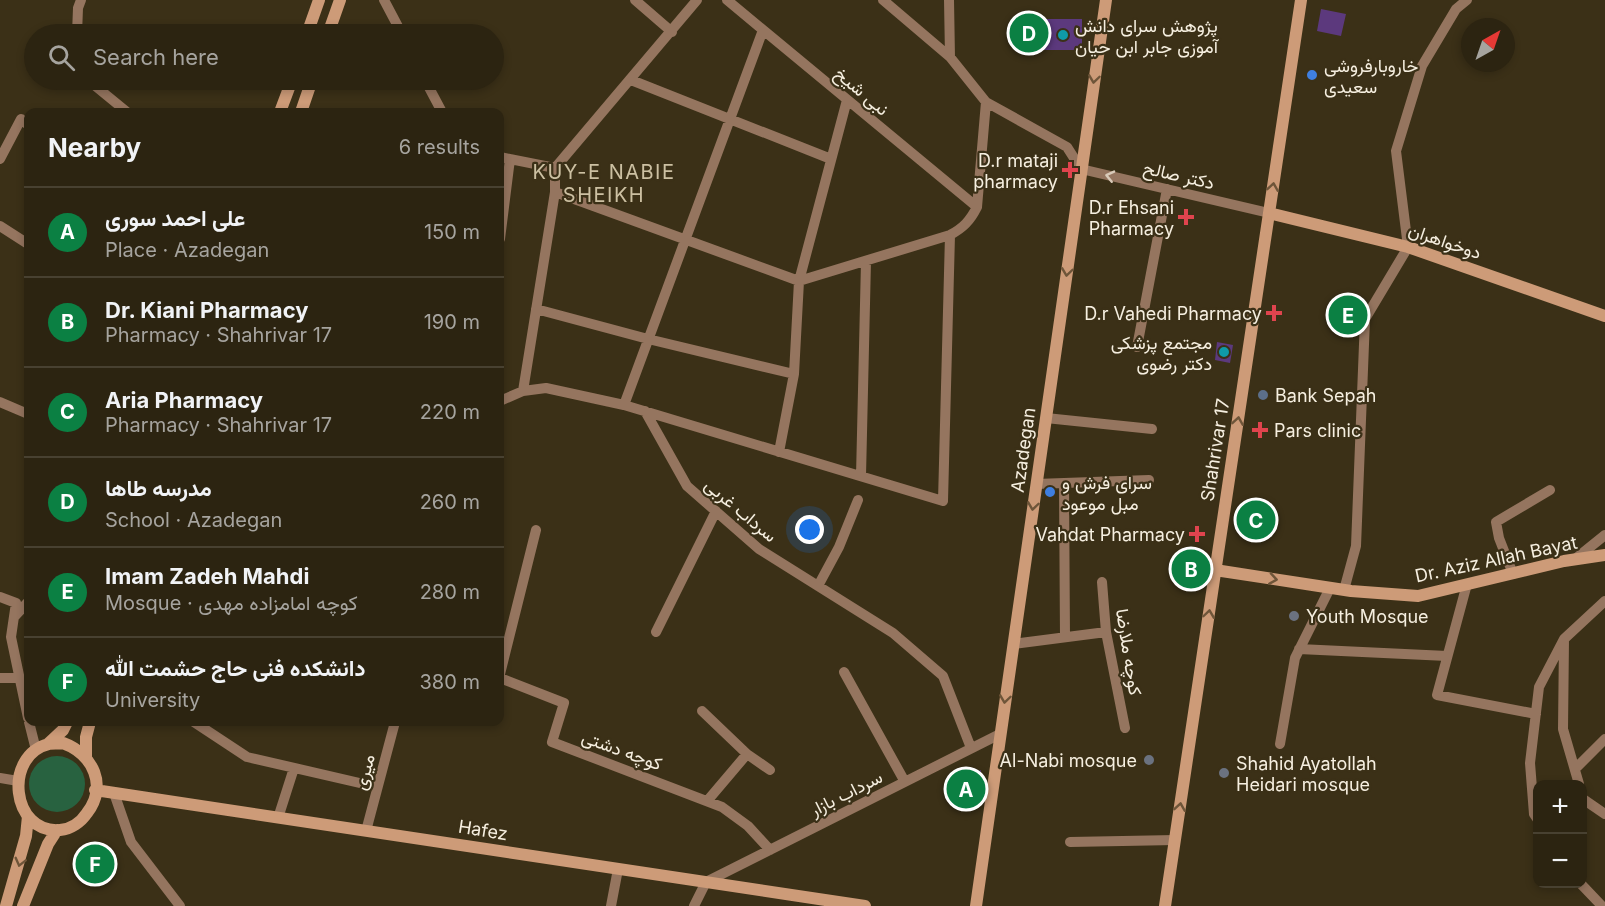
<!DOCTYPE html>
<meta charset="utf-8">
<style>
body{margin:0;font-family:Inter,Vazirmatn,sans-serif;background:#342c1a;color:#f1f3f6}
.controls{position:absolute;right:18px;bottom:18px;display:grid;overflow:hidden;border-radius:12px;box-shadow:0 3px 9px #0003}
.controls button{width:54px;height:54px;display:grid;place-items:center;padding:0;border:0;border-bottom:2px solid #484131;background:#2c2411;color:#f1f3f6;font:30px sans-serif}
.compass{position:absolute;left:1461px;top:18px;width:54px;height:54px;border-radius:50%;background:#2c2411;box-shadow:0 3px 9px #0003;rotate:40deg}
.you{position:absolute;left:810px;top:530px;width:21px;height:21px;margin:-15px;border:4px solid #fff;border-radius:50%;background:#1a73e8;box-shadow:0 0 0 9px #1a73e833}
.badge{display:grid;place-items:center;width:39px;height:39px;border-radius:50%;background:#0b8043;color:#fff;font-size:20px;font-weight:700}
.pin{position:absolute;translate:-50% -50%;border:3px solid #fff;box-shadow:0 2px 6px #0006}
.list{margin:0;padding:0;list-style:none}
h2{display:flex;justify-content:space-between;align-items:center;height:78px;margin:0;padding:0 24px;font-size:26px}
h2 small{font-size:20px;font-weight:400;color:#a6a49f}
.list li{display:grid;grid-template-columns:39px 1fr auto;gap:18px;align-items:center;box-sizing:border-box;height:90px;padding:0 24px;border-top:2px solid #484131}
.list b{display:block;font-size:22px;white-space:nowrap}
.list p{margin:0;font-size:20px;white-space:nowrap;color:#a6a49f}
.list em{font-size:20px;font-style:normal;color:#a6a49f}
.icon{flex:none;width:33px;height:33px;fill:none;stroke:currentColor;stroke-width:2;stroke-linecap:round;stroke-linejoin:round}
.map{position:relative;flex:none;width:1605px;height:906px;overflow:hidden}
.search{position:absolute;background:#2c2411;box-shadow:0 3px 9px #0003;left:24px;top:24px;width:480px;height:66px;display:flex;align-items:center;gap:15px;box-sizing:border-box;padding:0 21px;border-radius:33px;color:#a6a49f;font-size:22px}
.panel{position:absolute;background:#2c2411;box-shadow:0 3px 9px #0003;left:24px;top:108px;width:480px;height:618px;border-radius:12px}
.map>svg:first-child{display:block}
.green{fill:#286240}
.building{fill:#5c397d}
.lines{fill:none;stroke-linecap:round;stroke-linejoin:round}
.street{stroke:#95755f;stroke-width:10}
.secondary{stroke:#cd9b78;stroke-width:12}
.oneway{stroke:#6e5539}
.oneway2{stroke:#d9cab9}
.culture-dot{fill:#0f9aa8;stroke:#3b3017;stroke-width:2}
.shop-dot{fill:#3f7fe0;stroke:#3b3017;stroke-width:2}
.health-dot{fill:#e0444e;stroke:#3b3017;stroke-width:2}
.service-dot{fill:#5c6f8a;stroke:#3b3017;stroke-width:2}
.worship-dot{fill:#6b7280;stroke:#3b3017;stroke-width:2}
.labels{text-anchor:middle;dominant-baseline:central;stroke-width:4.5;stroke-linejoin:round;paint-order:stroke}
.poi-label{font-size:18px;fill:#f6efe0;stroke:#3b3017;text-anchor:start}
.street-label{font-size:18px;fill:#f6efe0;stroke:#3b3017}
.neighbourhood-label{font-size:20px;letter-spacing:1.5px;fill:#ccc0a2;stroke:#3b3017}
</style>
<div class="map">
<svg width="1605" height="906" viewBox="0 0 1605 906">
<rect width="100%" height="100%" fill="#3b3017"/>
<path class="green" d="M29 784a28 28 0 1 1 56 0a28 28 0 1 1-56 0Z"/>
<path class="building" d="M1321,9L1346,14L1341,36L1317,31Z
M1044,19H1082V50H1044Z
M1217,342L1233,345L1230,363L1215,360Z
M981,770L979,795L958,801L950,784Z"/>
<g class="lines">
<path class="street" d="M384,0L402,34
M635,0L672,32
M727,0L977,207
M883,0L950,57
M949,0L950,57L986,102L1067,147L1081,169L1269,213
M77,34L78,8L81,0
M88,80L127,112
M425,80L442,112
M631,80L831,159
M500,157L555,168
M0,159L21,119L28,125
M555,168L697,0
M555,192L799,281L950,235C963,228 970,221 977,207L986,102
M0,226L28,244
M500,239L510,159
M536,309L648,339L794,374
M1137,347L1167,189
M523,391L555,192V168
M500,401L523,391L546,388L624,405L943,501L950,235
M0,402L28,414
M624,405L763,30
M645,411L687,486L759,549L893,633L943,676L971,748
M1046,418L1152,429
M779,452L794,374L799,281L847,100
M861,476L866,261
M1064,483L1065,637
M1036,484L1149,480
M1574,560L1605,535
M1513,574L1499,538L1496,522L1550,490
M1102,582L1106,632L1125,728
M1467,584L1437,695L1536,714
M818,586L839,547L858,500
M1344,590L1356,546L1365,319L1408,247L1396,151L1422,66L1456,9L1467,0
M0,597L16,603L11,637L28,718
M14,617L28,602
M656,632L716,511
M1564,640L1563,729L1579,784
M1013,644L1106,632
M1299,649L1447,656
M844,672L905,782
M500,674L536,530
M0,678H19
M500,678L564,703L552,742L722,807L748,826L770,850
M702,711L747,754L770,770
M29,722L36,750
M194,722L247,757L377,787
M1280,744L1295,658L1330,588
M1575,769L1605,739
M0,778L18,781
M114,793L131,842L180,906
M1582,797L1583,799L1605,814
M708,800L747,754
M278,818L294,768
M1538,820L1534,814L1530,763L1539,687L1564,639L1605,601
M366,831L395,722
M1070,842L1175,840
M1581,884L1602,906
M611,906L618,869
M694,906L706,882L1000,734"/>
<path class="secondary" d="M307,34L319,0
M328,34L340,0
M280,112L292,80
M301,112L312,80
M1269,213L1408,247L1605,316
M1215,570L1351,591L1418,596L1564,561L1605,555
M63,743C93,754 108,786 87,813C81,822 71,829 60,830C11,834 3,755 49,744C53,743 58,744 63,743Z
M48,744L63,730L67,722
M86,757V737L90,722
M95,790L865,906
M6,906L26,836L28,816
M23,906L48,844L57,830
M976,906L1106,0
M1165,906L1301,0"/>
</g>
<defs><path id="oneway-chevron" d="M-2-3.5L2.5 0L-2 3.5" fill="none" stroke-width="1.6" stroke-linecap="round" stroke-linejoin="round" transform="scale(1.5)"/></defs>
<g class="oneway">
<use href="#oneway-chevron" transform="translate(1094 79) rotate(98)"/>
<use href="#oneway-chevron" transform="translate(1273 187) rotate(-81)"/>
<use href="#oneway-chevron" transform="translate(1067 272) rotate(98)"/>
<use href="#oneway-chevron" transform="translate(1238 421) rotate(-81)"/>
<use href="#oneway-chevron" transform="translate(1033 506) rotate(98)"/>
<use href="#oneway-chevron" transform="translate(1273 579) rotate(9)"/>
<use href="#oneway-chevron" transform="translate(1209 614) rotate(-82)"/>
<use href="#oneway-chevron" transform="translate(1005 699) rotate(98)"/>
<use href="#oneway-chevron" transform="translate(1180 807) rotate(-81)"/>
<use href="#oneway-chevron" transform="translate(20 862) rotate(104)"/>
</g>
<use class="oneway2" href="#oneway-chevron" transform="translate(1110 176) rotate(-167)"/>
<g class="culture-dot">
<circle cx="1063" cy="35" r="6"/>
<circle cx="1224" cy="352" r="6"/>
</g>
<g class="shop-dot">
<circle cx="1312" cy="75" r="6"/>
<circle cx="1050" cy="492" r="6"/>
</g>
<g class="health-dot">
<path d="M1067 161h6v6h6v6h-6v6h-6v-6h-6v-6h6z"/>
<path d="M1183 208h6v6h6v6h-6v6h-6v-6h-6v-6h6z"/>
<path d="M1271 304h6v6h6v6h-6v6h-6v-6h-6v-6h6z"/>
<path d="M1257 421h6v6h6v6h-6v6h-6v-6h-6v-6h6z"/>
<path d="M1194 525h6v6h6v6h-6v6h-6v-6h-6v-6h6z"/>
</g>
<circle class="service-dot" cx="1263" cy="395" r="6"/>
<g class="worship-dot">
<circle cx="1294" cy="616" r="6"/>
<circle cx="1149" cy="760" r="6"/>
<circle cx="1224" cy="773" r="6"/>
</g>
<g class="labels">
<g class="poi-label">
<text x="1075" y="25">پژوهش سرای دانش<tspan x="1075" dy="21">آموزی جابر ابن حیان</tspan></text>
<text x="1324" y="65">خاروبارفروشی<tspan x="1324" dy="21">سعیدی</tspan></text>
<text x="1058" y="160" text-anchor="end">D.r mataji<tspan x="1058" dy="21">pharmacy</tspan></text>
<text x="1174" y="207" text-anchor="end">D.r Ehsani<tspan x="1174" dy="21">Pharmacy</tspan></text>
<text x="1262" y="313" text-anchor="end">D.r Vahedi Pharmacy</text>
<text x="1212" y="342" text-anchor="end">مجتمع پزشکی<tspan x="1212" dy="21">دکتر رضوی</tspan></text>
<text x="1275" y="395">Bank Sepah</text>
<text x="1274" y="430">Pars clinic</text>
<text x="1062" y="482">سرای فرش و<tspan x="1062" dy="21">مبل موعود</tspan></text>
<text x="1185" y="534" text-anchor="end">Vahdat Pharmacy</text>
<text x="1306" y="616">Youth Mosque</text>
<text x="1137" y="760" text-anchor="end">Al-Nabi mosque</text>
<text x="1236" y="763">Shahid Ayatollah<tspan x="1236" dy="21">Heidari mosque</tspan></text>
</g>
<g class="street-label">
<text transform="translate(862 91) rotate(40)">نبی شیخ</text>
<text transform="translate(1179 175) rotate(13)">دکتر صالح</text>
<text transform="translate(1445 241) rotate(19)">دوخواهران</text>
<text transform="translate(1023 450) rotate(-82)">Azadegan</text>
<text transform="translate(1215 450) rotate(-81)">Shahrivar 17</text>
<text transform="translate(741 510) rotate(40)">سرداب غربی</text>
<text transform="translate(1496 559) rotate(-12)">Dr. Aziz Allah Bayat</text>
<text transform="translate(1129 652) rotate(81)">کوچه ملارضا</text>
<text transform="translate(622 750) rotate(20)">کوچه دشتی</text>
<text transform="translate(364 772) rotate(-75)">میری</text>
<text transform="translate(846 793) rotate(-27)">سرداب بازار</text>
<text transform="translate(483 830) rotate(9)">Hafez</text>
</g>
<g class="neighbourhood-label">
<text x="604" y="172">KUY-E NABIE<tspan x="604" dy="23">SHEIKH</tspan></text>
</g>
</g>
</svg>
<div class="controls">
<button>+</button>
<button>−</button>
</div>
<svg class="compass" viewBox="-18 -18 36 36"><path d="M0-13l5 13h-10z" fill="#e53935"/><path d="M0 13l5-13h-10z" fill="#a6a49f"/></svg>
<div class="you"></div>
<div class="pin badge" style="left:966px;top:789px">A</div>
<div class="pin badge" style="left:1191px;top:569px">B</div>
<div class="pin badge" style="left:1256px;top:520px">C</div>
<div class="pin badge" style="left:1029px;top:33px">D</div>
<div class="pin badge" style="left:1348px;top:315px">E</div>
<div class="pin badge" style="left:95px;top:864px">F</div>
<div class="search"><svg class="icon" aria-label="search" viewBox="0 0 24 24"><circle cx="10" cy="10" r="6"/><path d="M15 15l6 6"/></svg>Search here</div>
<section class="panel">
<h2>Nearby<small>6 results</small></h2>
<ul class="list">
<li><span class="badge">A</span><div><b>علی احمد سوری</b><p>Place · Azadegan</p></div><em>150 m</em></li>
<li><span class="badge">B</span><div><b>Dr. Kiani Pharmacy</b><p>Pharmacy · Shahrivar 17</p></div><em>190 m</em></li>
<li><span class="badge">C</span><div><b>Aria Pharmacy</b><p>Pharmacy · Shahrivar 17</p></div><em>220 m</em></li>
<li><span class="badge">D</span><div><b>مدرسه طاها</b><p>School · Azadegan</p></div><em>260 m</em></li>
<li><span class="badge">E</span><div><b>Imam Zadeh Mahdi</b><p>Mosque · کوچه امامزاده مهدی</p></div><em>280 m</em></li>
<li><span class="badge">F</span><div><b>دانشکده فنی حاج حشمت الله</b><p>University</p></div><em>380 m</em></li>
</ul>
</section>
</div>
